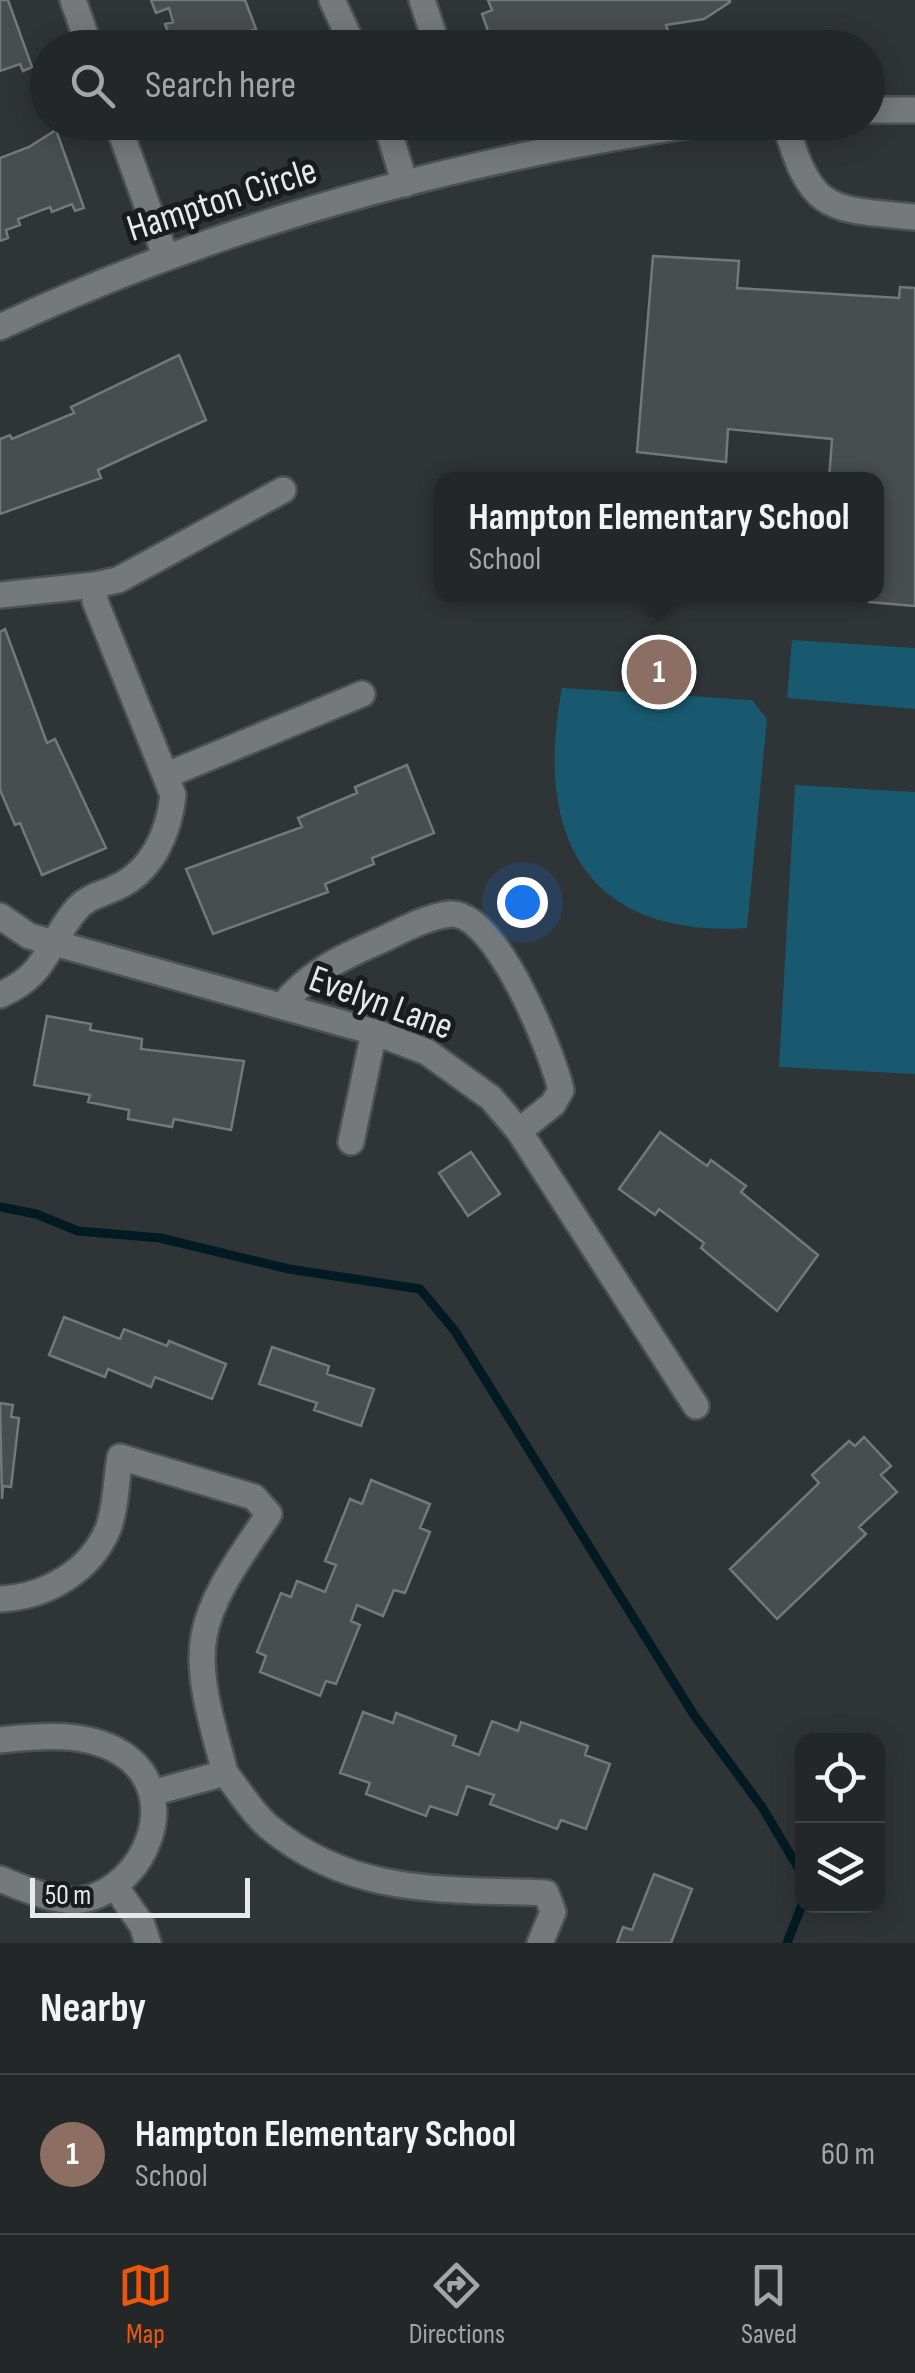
<!DOCTYPE html>
<style>
body{margin:0;font-family:"Sofia Sans Condensed",sans-serif;background:#2b2f30;color:#f1f3f6}
.controls{position:absolute;right:30px;bottom:30px;display:grid;overflow:hidden;border-radius:20px;box-shadow:0 5px 25px #0003}
.controls button{width:90px;height:90px;display:grid;place-items:center;padding:0;border:0;border-bottom:2px solid #404445;background:#232728;color:#f1f3f6;font:50px sans-serif}
.scale{position:absolute;left:30px;bottom:25px;width:220px;box-sizing:border-box;padding-left:10px;border:5px solid #e5e9ea;border-top:0;font-size:28px;line-height:35px;white-space:nowrap;color:#e5e9ea;-webkit-text-stroke:8px #191b1c;paint-order:stroke}
.you{position:absolute;left:522px;top:902px;width:35px;height:35px;margin:-25px;border:8px solid #fff;border-radius:50%;background:#1a73e8;box-shadow:0 0 0 15px #1a73e833}
.badge{display:grid;place-items:center;width:65px;height:65px;border-radius:50%;background:#ea580c;color:#fff;font-size:32px;font-weight:700}
.pin{position:absolute;translate:-50% -50%;border:5px solid #fff;box-shadow:0 2px 10px #0006}
.popup{position:absolute;left:434px;top:472px;width:450px;height:130px;box-sizing:border-box;display:grid;place-content:center;border-radius:20px;background:#232728;filter:drop-shadow(0 2px 8px #0005);font-size:32px;white-space:nowrap;color:#a3a5a8}
.popup b{font-size:38px;color:#f1f3f6}
.popup::after{content:'';position:absolute;left:50%;top:100%;margin-left:-20px;border:20px solid transparent;border-top-color:#232728}
.list{margin:0;padding:0;list-style:none}
h2{display:flex;justify-content:space-between;align-items:center;height:130px;margin:0;padding:0 40px;font-size:42px}
h2 small{font-size:32px;font-weight:400;color:#a3a5a8}
.list li{display:grid;grid-template-columns:65px 1fr auto;gap:30px;align-items:center;box-sizing:border-box;height:160px;padding:0 40px;border-top:2px solid #404445}
.list b{display:block;font-size:38px;white-space:nowrap}
.list p{margin:0;font-size:32px;white-space:nowrap;color:#a3a5a8}
.list em{font-size:32px;font-style:normal;color:#a3a5a8}
.icon{flex:none;width:55px;height:55px;fill:none;stroke:currentColor;stroke-width:2;stroke-linecap:round;stroke-linejoin:round}
.map{position:relative;flex:none;width:915px;height:1943px;overflow:hidden}
.search{position:absolute;background:#232728;box-shadow:0 5px 25px #0003;left:30px;right:30px;top:30px;height:110px;display:flex;align-items:center;gap:25px;box-sizing:border-box;padding:0 35px;border-radius:55px;color:#a3a5a8;font-size:38px}
.sheet{height:290px;background:#232728}
nav{display:flex;justify-content:space-around;align-items:center;box-sizing:border-box;height:140px;border-top:2px solid #404445;background:#232728;font-size:28px;color:#a3a5a8}
nav a{display:grid;justify-items:center;gap:5px}
nav .on{color:#ea580c}
.map>svg:first-child{display:block}
.green{fill:#195970}
.lines{fill:none;stroke-linecap:round;stroke-linejoin:round}
.stream{stroke:#011a24;stroke-width:9}
.building{fill:#484d50;stroke:#73797b;stroke-width:2.5}
.minor-casing{stroke:#4c5153;stroke-width:30}
.minor{stroke:#76797a;stroke-width:25}
.labels{text-anchor:middle;dominant-baseline:central;stroke-width:10;stroke-linejoin:round;paint-order:stroke}
.street-label{font-size:38px;fill:#e5e9ea;stroke:#191b1c}
</style>
<div class="map">
<svg width="915" height="1943" viewBox="0 0 915 1943">
<rect width="100%" height="100%" fill="#2f3436"/>
<path class="green" d="M792,640L915,648V709L787,698Z
M562,688L752,700L767,719L747,928C584,938 534,834 562,688Z
M795,785L915,792V1074L779,1067Z"/>
<g class="lines">
<path class="stream" d="M0,1207L36,1214L78,1231L160,1238L289,1269L420,1289L455,1331L694,1715L762,1807L802,1874
M787,1943L802,1905"/>
</g>
<path class="building" d="M0,0H8L32,67L23,71L20,64L0,71Z
M151,0H245L256,29L205,48H174L165,24L173,22L169,8L156,13Z
M488,0H730V2L704,19L666,25L668,31L635,48L629,38L606,48H494L482,14L492,10Z
M56,130L84,208L75,211L72,204L52,212L50,207L18,219L20,225L6,230L8,238L0,241V158L29,147Z
M653,256L739,261L737,288L899,298L900,287L915,288V606L869,602L870,594H876V480H829L832,439L728,429L726,462L637,452Z
M179,355L206,420L98,470L101,478L0,514V439L10,435L12,439L74,413L71,407Z
M5,629L47,743L55,739L106,848L42,875L20,823L15,825L0,790V632Z
M407,765L434,833L372,858L374,864L325,884L328,892L213,934L186,869L302,827L298,818L357,793L355,787Z
M47,1016L91,1024L90,1030L142,1039L141,1049L244,1061L231,1130L174,1119L172,1127L128,1119L129,1110L88,1102L90,1095L34,1085Z
M660,1132L707,1166L711,1160L746,1186L741,1192L818,1255L777,1311L701,1248L704,1243L659,1209L655,1215L619,1189Z
M471,1152L500,1194L468,1216L439,1173Z
M64,1317L120,1339L124,1329L167,1346L169,1341L226,1364L212,1399L155,1377L151,1387L108,1369L105,1377L49,1355Z
M272,1347L329,1366L327,1374L374,1389L361,1426L314,1410L317,1403L259,1384Z
M0,1403L13,1405L11,1417L19,1418L11,1487L3,1486L2,1499Z
M864,1437L891,1466L881,1475L897,1492L859,1527L866,1534L777,1619L730,1569L819,1483L812,1475L849,1441L855,1446Z
M371,1480L430,1504L420,1528L430,1532L405,1593L394,1590L383,1616L357,1605L351,1621L360,1625L336,1684L326,1681L320,1696L260,1672L266,1656L257,1652L281,1593L291,1597L297,1581L325,1592L336,1565L325,1561L350,1499L362,1504Z
M363,1712L393,1723L396,1713L456,1736L453,1745L479,1755L492,1721L518,1731L521,1722L588,1746L585,1755L610,1764L586,1829L561,1820L557,1829L490,1804L494,1795L467,1786L457,1815L430,1806L426,1816L366,1794L370,1783L340,1773Z
M654,1874L692,1889L671,1943H617L623,1927L632,1930Z"/>
<g class="lines">
<g class="minor-casing">
<path id="minor" d="M73,0L90,48
M332,0L354,48
M422,0L438,48
M868,110H915
M117,122L165,255
M386,122L405,184
M785,122C811,213 828,209 915,217
M0,327C225,222 465,158 711,122
M95,585L118,580L283,490
M0,595L95,585V601L173,795C169,833 152,872 115,888C100,895 86,897 75,911C46,946 48,974 0,995
M167,775L362,694
M0,916L29,936L374,1032L427,1052L491,1098L519,1131L696,1406
M282,1006C307,974 340,958 377,942C399,932 425,917 450,914C496,910 552,1052 561,1090L553,1104L519,1131
M351,1142L374,1032
M0,1599C45,1597 90,1572 108,1529C116,1508 116,1480 120,1457L254,1497L269,1514C245,1551 212,1592 204,1636C196,1679 215,1732 225,1773
M0,1740C40,1736 85,1731 121,1753C185,1793 146,1888 82,1900C58,1904 23,1888 0,1879
M152,1793L225,1773C239,1790 252,1813 269,1827C352,1896 444,1889 546,1893L553,1912L540,1943
M117,1889L142,1925L148,1943"/>
</g>
<use href="#minor" class="minor"/>
</g>
<g class="labels">
<g class="street-label">
<text transform="translate(222 200) rotate(-18)">Hampton Circle</text>
<text transform="translate(381 1003) rotate(20)">Evelyn Lane</text>
</g>
</g>
</svg>
<div class="controls">
<button><svg class="icon" aria-label="locate" viewBox="0 0 24 24"><circle cx="12" cy="12" r="6"/><path d="M12 2v4M12 18v4M2 12h4M18 12h4"/></svg></button>
<button><svg class="icon" aria-label="layers" viewBox="0 0 24 24"><path d="M12 4l9 5-9 5-9-5zM3 14l9 5 9-5"/></svg></button>
</div>
<div class="scale">50 m</div>
<div class="you"></div>
<div class="pin badge" style="left:659px;top:672px;background:#8d6e63">1</div>
<div class="popup"><b>Hampton Elementary School</b>School</div>
<div class="search"><svg class="icon" aria-label="search" viewBox="0 0 24 24"><circle cx="10" cy="10" r="6"/><path d="M15 15l6 6"/></svg>Search here</div>
</div>
<section class="sheet">
<h2>Nearby<small></small></h2>
<ul class="list">
<li><span class="badge" style="background:#8d6e63">1</span><div><b>Hampton Elementary School</b><p>School</p></div><em>60 m</em></li>
</ul>
</section>
<nav>
<a class="on"><svg class="icon" aria-label="map" viewBox="0 0 24 24"><path d="M3 6l6-2 6 2 6-2v14l-6 2-6-2-6 2zM9 4v14M15 6v14"/></svg>Map</a>
<a><svg class="icon" aria-label="directions" viewBox="0 0 24 24"><path d="M12 3l9 9-9 9-9-9zM9 14v-3h6M13 9l2 2-2 2"/></svg>Directions</a>
<a><svg class="icon" aria-label="saved" viewBox="0 0 24 24"><path d="M7 4h10v16l-5-4-5 4z"/></svg>Saved</a>
</nav>
